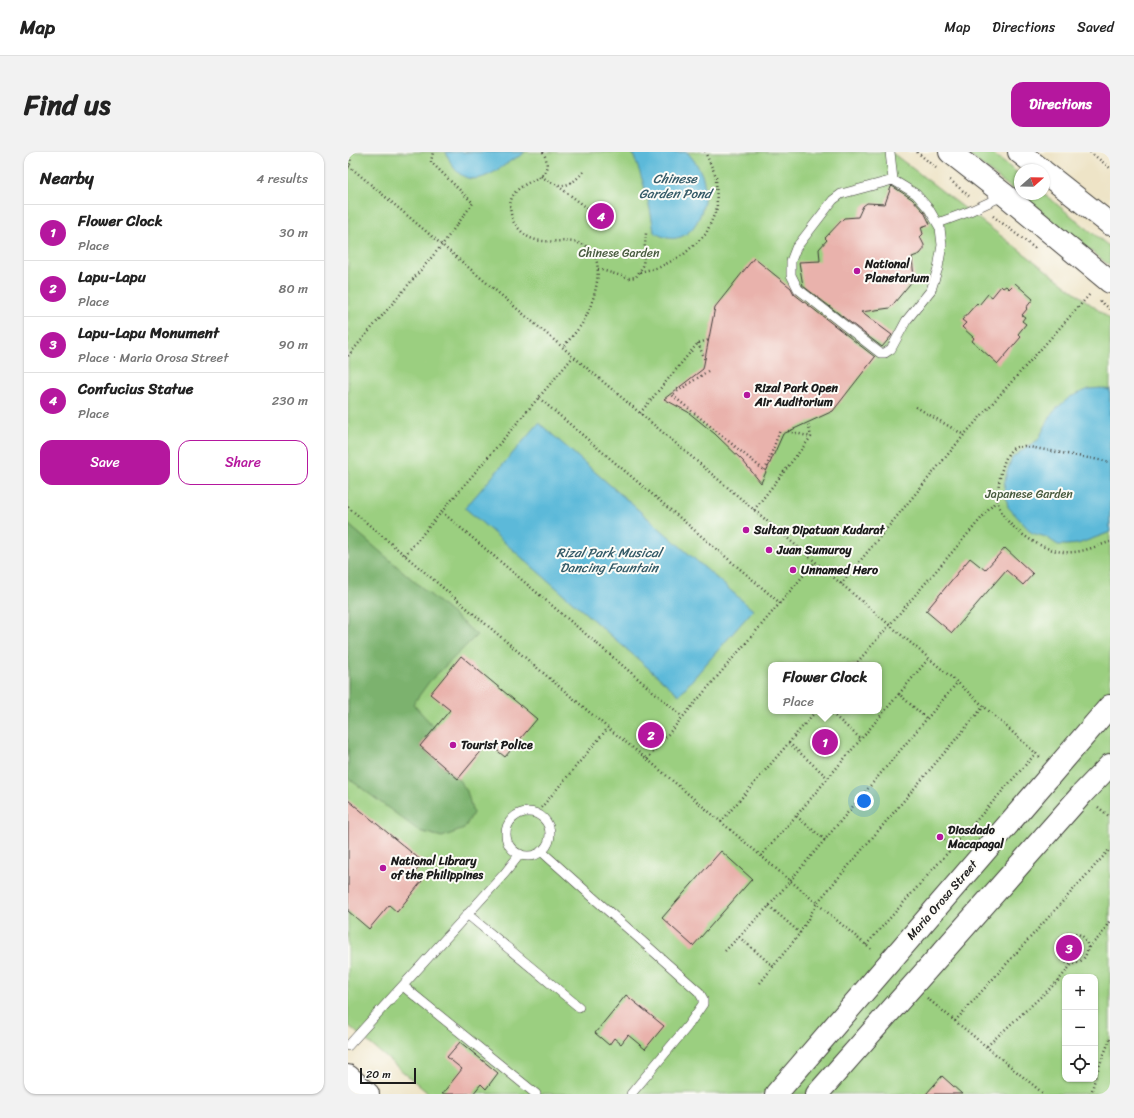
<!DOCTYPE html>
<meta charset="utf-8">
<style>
body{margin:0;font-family:Sriracha,sans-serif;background:#f2f2f2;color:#222}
.controls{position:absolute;right:12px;bottom:12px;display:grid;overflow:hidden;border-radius:8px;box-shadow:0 1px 3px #0004}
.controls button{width:36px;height:36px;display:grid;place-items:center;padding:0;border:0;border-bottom:1px solid #e0e0e0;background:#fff;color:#222;font:20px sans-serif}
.compass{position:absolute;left:666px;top:12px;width:36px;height:36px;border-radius:50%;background:#fff;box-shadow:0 1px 3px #0004;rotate:70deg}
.scale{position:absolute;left:12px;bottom:10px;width:56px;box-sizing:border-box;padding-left:4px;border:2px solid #1c1c1c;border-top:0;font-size:11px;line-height:14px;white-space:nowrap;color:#1c1c1c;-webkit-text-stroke:3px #fdfcf7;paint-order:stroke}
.you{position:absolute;left:516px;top:649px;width:14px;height:14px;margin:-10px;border:3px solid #fff;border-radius:50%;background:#1a73e8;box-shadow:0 0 0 6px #1a73e833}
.badge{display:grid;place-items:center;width:26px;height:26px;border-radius:50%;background:#b5179e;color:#fff;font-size:13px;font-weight:700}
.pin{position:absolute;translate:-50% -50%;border:2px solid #fff;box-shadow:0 1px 4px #0006}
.popup{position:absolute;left:420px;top:510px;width:114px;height:52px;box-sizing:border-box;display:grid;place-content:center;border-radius:8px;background:#fff;filter:drop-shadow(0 1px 3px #0005);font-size:13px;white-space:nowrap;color:#767676}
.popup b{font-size:15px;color:#222}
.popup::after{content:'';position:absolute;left:50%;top:100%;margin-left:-8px;border:8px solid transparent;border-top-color:#fff}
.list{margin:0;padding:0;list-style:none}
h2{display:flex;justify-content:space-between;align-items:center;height:52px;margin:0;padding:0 16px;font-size:17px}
h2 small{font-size:13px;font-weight:400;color:#767676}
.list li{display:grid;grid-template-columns:26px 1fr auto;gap:12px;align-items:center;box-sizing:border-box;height:56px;padding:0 16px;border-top:1px solid #e0e0e0}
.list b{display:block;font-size:15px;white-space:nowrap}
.list p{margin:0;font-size:13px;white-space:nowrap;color:#767676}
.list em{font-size:13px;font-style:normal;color:#767676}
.actions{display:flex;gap:8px;padding:12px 16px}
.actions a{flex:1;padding:9px 0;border:1px solid #b5179e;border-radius:12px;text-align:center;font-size:14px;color:#b5179e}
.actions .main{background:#b5179e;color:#fff}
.icon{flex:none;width:22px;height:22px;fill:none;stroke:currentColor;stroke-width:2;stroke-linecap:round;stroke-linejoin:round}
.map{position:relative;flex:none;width:762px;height:942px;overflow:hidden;border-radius:12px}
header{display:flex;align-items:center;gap:24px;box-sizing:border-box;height:56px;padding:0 20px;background:#fff;border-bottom:1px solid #e0e0e0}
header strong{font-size:19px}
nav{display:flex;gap:22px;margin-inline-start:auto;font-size:14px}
.intro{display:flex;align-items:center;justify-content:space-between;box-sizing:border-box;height:96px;padding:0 24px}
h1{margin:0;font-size:28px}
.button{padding:10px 18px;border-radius:12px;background:#b5179e;color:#fff;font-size:14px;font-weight:700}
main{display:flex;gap:24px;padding:0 24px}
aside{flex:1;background:#fff;border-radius:12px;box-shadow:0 1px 3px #0004}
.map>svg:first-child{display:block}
.green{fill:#9bcf80;stroke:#5c764e;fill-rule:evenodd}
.forest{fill:#7cb26e;stroke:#4c6745}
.water{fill:#5bb9d9;stroke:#3c6a7a}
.building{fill:#e9b2ac}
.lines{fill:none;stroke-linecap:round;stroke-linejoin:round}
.lane-casing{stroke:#3c3a36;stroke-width:10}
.secondary-casing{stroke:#3c3a36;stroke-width:24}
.primary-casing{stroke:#3c3a36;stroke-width:24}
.path{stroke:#3c3a36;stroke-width:2.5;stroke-dasharray:1 3;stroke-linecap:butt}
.lane{stroke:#fff;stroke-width:9}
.secondary{stroke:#fff;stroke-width:22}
.primary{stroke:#fff;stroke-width:22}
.poi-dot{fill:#b5179e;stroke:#fdfcf7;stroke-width:1.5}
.labels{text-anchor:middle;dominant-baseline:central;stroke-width:4;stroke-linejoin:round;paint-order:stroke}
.park-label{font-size:12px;fill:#485b3f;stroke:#fdfcf7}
.poi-label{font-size:12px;font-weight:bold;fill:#1c1c1c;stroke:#fdfcf7;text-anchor:start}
.street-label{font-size:12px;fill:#1c1c1c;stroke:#fdfcf7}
.water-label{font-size:13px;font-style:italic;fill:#355b68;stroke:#fdfcf7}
</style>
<header>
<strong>Map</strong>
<nav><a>Map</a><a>Directions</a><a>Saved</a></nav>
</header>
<div class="intro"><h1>Find us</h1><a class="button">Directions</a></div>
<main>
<aside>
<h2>Nearby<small>4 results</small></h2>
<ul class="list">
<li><span class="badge">1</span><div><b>Flower Clock</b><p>Place</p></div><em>30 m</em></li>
<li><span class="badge">2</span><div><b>Lapu-Lapu</b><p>Place</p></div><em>80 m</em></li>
<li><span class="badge">3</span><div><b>Lapu-Lapu Monument</b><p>Place · Maria Orosa Street</p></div><em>90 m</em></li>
<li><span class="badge">4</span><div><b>Confucius Statue</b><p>Place</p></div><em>230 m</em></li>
</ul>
<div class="actions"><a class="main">Save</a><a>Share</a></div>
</aside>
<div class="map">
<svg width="762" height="942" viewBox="0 0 762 942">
<rect width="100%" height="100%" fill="#fdfcf7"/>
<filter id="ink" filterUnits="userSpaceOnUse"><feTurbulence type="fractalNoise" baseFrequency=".025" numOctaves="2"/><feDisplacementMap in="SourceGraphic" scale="8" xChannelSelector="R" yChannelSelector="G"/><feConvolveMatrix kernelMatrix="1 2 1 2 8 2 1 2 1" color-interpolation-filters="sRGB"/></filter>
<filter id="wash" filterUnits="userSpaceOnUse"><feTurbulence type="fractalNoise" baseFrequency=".012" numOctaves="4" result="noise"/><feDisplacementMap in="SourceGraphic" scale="16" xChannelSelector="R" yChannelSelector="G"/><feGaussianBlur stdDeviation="0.9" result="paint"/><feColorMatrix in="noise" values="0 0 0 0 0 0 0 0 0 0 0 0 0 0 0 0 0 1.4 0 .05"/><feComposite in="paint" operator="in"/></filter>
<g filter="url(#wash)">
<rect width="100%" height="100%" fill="#eee4c7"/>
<path class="green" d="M0,0H543L762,167V942H81L0,873ZM423,513H531V559H423ZM717,825H747V927H717Z
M617,0H642L672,23V42H696L762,95V114Z"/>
<path class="forest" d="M0,372L129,483L81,530L65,552L87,576L72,594L110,627L119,639L125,661L116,677L94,685L71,679L0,626Z"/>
<path class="water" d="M98,0H177C173,5 167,5 161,10C135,30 112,38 98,0Z
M284,0H339C346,8 352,16 355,26C363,55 342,104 306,80C302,52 295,26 284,0Z
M753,236L762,238V379L760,381L730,392L719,393H710L698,385L684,381L660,355L656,334L659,319L664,306L677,296L690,288L703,263L710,255L722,245L741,237Z
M191,271L405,458L331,543L117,356Z"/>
<g id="blocks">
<path class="building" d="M544,34L564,47L576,60L582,72L573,75L575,82L572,85L576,93V97L572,102L564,105L566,127L542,156L513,160L544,183L534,195L455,134L451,110L472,109L471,97L479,88L477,86L496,66L510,65L515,54L519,51L537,52L543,35Z
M406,106L443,136L446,142L527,205L485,259L435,282L413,331L395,309L367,282L340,260L316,247L355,217L367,155Z
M667,131L685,147L678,156L679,157L674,163L677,165L674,169L678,172L670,182L673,185L650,212L624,189L626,186L614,175L618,171L614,168L629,151L631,153L640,142L644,145L653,134L655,136L658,134L661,137Z
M657,396L685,422L675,433L658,418L604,481L578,459L622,406L637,418Z
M113,504L189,567L157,605L140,591L110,627L72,594L102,558L82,542Z
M0,648L75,710L66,722L74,729L49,760L41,753L21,777L0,759Z
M373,699L404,727L345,794L314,766Z
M278,843L316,874L297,897L280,883L273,892L266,886L261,893L247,881Z
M112,890L150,921L138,937L133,932L125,942H94L114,917L99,905Z
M594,924L614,942H578Z"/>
</g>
</g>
<g filter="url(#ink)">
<use href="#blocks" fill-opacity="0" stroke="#3c3a36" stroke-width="1"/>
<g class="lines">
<g class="lane-casing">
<path id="lane" d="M542,0L545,28
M545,28L568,42L581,57L592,76L594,93L590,116L583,138L558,169L543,197L537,201H532L450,137L443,123V109L448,96L485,48L493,42Z
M590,71L620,60L657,43
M158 682a22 22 0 1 1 44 0a22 22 0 1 1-44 0Z
M193,699L351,840L355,847V852L339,875L283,942
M119,762L231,855
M55,834L188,942
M0,894L157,721L172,702"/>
</g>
<g class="secondary-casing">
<path id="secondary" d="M0,924L20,942
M428,942L762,554
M469,942L734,642L762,613"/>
</g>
<g class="primary-casing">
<path id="primary" d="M602,0L657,43L762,130
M671,0L694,18
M696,20L762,72"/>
</g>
<path class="path" d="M195,0C215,38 148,20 165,69C167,73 171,77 175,81C192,97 218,83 238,94C261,107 245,154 234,172C228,180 221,188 215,195
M569,0L588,16
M742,0L762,16
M1,14L610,531L693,606
M0,16L3,10L1,0
M193,24C212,38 222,36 237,18
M602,28L621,44
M210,34L246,61
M645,64L689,98
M250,117L281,126L288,125L295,114L298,81
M292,120L312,115L335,103L358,82L369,56L368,24L357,0
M752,149L762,157
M350,191L357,208
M0,204L94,93L125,51L83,10L85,0
M360,219L324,243L417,319L432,278
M191,246L432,451
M568,255L616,283
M292,261L350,191L361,188
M440,279L463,285
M649,348C651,354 654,362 658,367C673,385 702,403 726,400C738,399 751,393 762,390
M0,355L260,576L299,607L525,799
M406,358L463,285L460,270
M94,360L334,564
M57,403L225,205
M493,432L616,283L743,141
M507,513L649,348C650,335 654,302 666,296C669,294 673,295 676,294L762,310
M551,542L581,506
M481,559L513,587
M441,591L480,626
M299,607L467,410
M750,655L762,665
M188,662L260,576
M373,670L468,559
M596,687L604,695
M477,688L448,664L551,542L579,567
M413,704L448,664
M421,754L452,781
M391,785L426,815
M518,793L688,601
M740,796C739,790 736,784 730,782C725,780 719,781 715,784C700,797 718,821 734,808C739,804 738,799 741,795C744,791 749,788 752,784C756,779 759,773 762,768
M377,799L421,754L442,729L609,531
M412,831L452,781L469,751L636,554
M579,846L696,942
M607,869L762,697
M639,894L710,829L724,812
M747,925L762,887
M743,942L747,927"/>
<use href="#lane" class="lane"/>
<use href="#secondary" class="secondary"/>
<use href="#primary" class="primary"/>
</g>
</g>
<g class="poi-dot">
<circle cx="509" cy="119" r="4"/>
<circle cx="399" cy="243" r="4"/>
<circle cx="398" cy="378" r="4"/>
<circle cx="421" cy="398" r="4"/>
<circle cx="445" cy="418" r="4"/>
<circle cx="105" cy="593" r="4"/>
<circle cx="592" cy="685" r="4"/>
<circle cx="35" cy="716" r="4"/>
</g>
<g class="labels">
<g class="park-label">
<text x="271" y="101">Chinese Garden</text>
<text x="681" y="342">Japanese Garden</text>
</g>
<g class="poi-label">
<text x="517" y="112">National<tspan x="517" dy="14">Planetarium</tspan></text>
<text x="407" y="236">Rizal Park Open<tspan x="407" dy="14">Air Auditorium</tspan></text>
<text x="406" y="378">Sultan Dipatuan Kudarat</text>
<text x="429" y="398">Juan Sumuroy</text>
<text x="453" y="418">Unnamed Hero</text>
<text x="113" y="593">Tourist Police</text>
<text x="600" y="678">Diosdado<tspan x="600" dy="14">Macapagal</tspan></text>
<text x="43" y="709">National Library<tspan x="43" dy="14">of the Philippines</tspan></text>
</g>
<g class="street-label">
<text transform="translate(594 748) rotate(-49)">Maria Orosa Street</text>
</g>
<g class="water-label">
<text x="327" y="26">Chinese<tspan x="327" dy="15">Garden Pond</tspan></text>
<text x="261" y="400">Rizal Park Musical<tspan x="261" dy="15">Dancing Fountain</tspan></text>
</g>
</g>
</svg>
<div class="controls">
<button>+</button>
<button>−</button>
<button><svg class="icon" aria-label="locate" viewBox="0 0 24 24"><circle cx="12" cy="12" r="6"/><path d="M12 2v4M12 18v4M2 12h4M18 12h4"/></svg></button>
</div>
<svg class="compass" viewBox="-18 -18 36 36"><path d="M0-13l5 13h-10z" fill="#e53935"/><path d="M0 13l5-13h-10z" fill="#767676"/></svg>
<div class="scale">20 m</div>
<div class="you"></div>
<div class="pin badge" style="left:477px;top:590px">1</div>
<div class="popup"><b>Flower Clock</b>Place</div>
<div class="pin badge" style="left:303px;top:583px">2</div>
<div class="pin badge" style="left:721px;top:796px">3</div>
<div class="pin badge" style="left:253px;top:64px">4</div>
</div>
</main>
